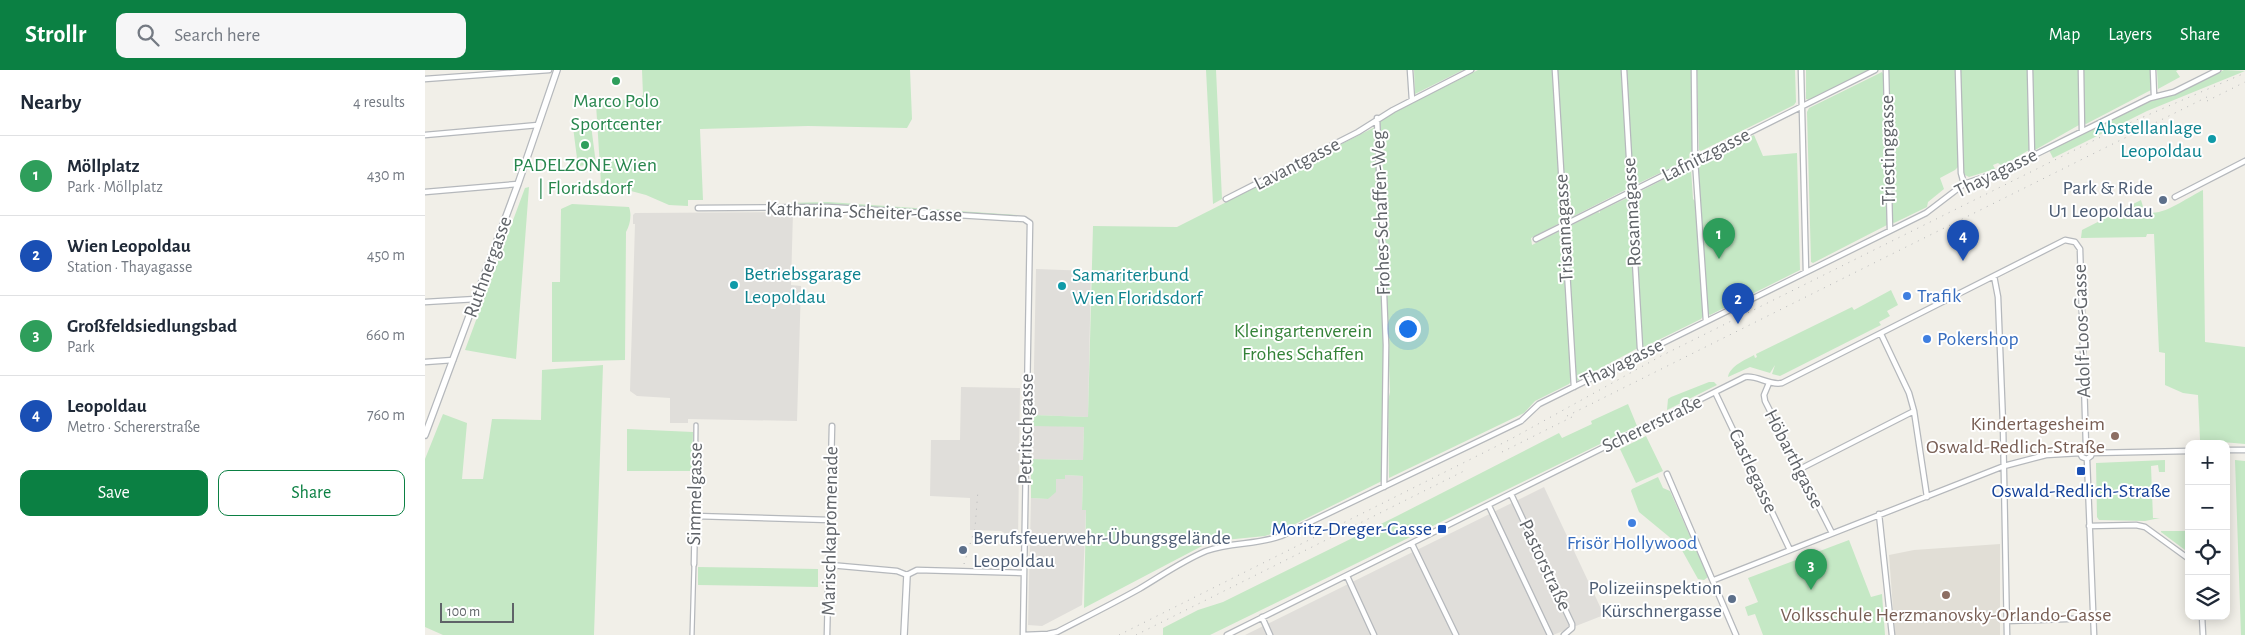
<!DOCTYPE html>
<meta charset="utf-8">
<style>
body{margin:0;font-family:"Alegreya Sans",sans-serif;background:#f6f6f7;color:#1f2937}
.controls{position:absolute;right:15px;bottom:15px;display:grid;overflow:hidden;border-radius:10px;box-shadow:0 2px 12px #0003}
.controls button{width:45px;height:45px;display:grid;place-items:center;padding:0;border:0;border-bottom:1px solid #e0e1e3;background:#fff;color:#1f2937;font:25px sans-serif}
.scale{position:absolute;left:15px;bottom:12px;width:74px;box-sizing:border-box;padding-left:5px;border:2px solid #5f6368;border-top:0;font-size:14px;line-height:18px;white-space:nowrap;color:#5f6368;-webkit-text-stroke:4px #fff;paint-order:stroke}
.you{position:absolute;left:982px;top:258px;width:18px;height:18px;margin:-12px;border:4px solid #fff;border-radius:50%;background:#1a73e8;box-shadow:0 0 0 8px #1a73e833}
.badge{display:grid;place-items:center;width:32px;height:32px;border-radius:50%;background:#0b8043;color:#fff;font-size:16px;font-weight:700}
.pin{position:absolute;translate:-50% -41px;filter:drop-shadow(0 1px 2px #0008)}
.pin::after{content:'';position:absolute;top:26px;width:18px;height:15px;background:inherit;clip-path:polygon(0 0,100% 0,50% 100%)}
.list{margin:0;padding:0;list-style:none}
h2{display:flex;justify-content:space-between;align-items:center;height:65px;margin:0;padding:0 20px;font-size:21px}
h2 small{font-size:16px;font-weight:400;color:#747a83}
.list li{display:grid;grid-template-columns:32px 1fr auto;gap:15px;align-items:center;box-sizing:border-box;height:80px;padding:0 20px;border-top:1px solid #e0e1e3}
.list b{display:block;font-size:19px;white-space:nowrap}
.list p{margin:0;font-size:16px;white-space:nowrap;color:#747a83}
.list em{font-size:16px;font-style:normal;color:#747a83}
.actions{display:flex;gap:10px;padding:15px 20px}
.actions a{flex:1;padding:11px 0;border:1px solid #0b8043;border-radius:10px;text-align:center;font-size:18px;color:#0b8043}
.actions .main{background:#0b8043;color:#fff}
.icon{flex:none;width:28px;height:28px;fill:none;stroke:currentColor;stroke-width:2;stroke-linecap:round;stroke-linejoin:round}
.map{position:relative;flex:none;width:1820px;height:565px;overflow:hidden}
header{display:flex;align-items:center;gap:30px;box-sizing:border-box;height:70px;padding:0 25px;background:#0b8043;color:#fff}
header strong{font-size:24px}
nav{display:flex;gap:28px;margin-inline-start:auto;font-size:18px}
.search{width:350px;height:45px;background:#f6f6f7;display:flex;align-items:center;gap:12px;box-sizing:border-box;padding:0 18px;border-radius:10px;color:#747a83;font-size:19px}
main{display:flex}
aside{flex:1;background:#fff}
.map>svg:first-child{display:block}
.industrial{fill:#e0deda}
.education{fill:#e1ded6}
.green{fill:#c5e8c5}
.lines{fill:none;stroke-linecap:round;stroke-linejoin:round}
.pedestrian-casing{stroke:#b5b8bc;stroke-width:5.5}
.minor-casing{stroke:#b5b8bc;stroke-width:7}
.tertiary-casing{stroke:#b5b8bc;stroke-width:8}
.pedestrian{stroke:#fff;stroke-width:3}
.minor{stroke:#fff;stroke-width:4.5}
.tertiary{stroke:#fff;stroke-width:5.5}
.rail{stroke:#b6b7b8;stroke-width:1;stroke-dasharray:1 6;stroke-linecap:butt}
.leisure-dot{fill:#2e9e5b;stroke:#fff;stroke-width:2}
.culture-dot{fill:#0f9aa8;stroke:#fff;stroke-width:2}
.service-dot{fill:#5c6f8a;stroke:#fff;stroke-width:2}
.shop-dot{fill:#3f7fe0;stroke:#fff;stroke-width:2}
.education-dot{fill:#8d6e63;stroke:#fff;stroke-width:2}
.transit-dot{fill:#1a4fb4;stroke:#fff;stroke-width:2}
.labels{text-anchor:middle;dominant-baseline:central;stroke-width:4;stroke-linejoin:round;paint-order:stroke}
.leisure-label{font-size:20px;fill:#27864d;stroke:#fff}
.culture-label{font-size:20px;fill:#0d838f;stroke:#fff;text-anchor:start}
.street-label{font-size:20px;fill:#5f6368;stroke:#fff}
.service-label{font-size:20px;fill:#4e5e75;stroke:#fff;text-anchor:end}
.shop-label{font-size:20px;fill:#366cbe;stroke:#fff;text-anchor:start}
.park-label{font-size:20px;fill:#348238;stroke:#fff}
.education-label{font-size:20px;fill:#785e54;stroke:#fff;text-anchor:end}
.transit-label{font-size:20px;fill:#164399;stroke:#fff}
</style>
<header>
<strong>Strollr</strong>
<div class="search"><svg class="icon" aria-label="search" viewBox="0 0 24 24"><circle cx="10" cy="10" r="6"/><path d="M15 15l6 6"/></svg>Search here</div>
<nav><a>Map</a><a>Layers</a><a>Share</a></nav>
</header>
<main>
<aside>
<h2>Nearby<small>4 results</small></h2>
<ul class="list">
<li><span class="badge" style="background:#2e9e5b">1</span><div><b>Möllplatz</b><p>Park · Möllplatz</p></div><em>430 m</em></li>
<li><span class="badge" style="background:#1a4fb4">2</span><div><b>Wien Leopoldau</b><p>Station · Thayagasse</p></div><em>450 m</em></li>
<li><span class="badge" style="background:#2e9e5b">3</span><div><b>Großfeldsiedlungsbad</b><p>Park</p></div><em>660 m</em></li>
<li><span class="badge" style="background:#1a4fb4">4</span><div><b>Leopoldau</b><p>Metro · Schererstraße</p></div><em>760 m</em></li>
</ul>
<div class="actions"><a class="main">Save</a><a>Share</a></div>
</aside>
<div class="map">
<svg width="1820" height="565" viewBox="0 0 1820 565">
<rect width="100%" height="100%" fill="#f1efe8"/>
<path class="industrial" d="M368,142L366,215L376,216L372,351L263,349V353H245V328L212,326L205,321L210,154H208V145L210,143Z
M611,199L666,201L663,347L608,345Z
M536,317L595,318L593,473L582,472L581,464L576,461L545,460V428L505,426L506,370H535Z
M606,355L659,357L658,390L606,389Z
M640,405L658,406L657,439L661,440L657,535L617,556L603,555L606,428L623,429L631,409Z
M1119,417L1179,545L1128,565H820Z"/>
<path class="education" d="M1575,474V565H1470L1464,485L1489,480Z"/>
<path class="green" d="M217,0H485L487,49L482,58L383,56L275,59L278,130H263V136L244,135L221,125L176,113L171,34L216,27L218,25Z
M781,0H791L797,129L788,134Z
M989,0H1038L990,24Z
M1053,0H1128L1137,149L1135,153L1106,168L1107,175L1135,161L1138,162L1146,311L1144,314L1110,331L1099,343L964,408L963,331L965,322L955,49Z
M1132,0H1197L1203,116L1202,119L1143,149L1141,148Z
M1201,0H1266L1268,81L1265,82L1264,89L1210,115L1208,114Z
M1272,0H1370L1371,32L1369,35L1276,81L1274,80Z
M1381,0H1444L1384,30L1381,29Z
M1463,0H1531L1534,96L1530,100L1515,108L1519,119L1503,132L1502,137L1469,153L1467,152Z
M1535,0H1602L1604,80L1577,96L1573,93L1568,95L1570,99L1544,107L1540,105L1538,100Z
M1606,0H1653L1654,55L1610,80L1608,78Z
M1658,0H1725L1726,20L1661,54L1659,53Z
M1732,0H1753L1751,1L1755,7L1733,19Z
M1799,0L1820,1L1722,41L1628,88L1624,80L1725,30L1756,21Z
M1457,2L1458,4L1462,155L1388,193L1386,192L1382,42L1384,38Z
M166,55L171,94L153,96L148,57Z
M950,57L959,271L957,411L856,461L840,466L800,470L798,465L659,538L661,440H657L658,406L640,405V409H631V422L623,429L606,428V389L658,390L659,357L607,356L608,345L663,347L668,156L752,157Z
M1329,65L1338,86L1372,83L1375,200L1285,245L1282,242L1273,92Z
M1263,97L1266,99L1268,129L1270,131L1278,246L1276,249L1219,277L1216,276L1208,127L1210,124Z
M104,117L91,289L40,280L97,126L100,118Z
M1778,120L1780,272L1820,277V374L1775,370L1773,325L1758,323L1740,315V283L1734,282L1729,164H1722L1721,167L1656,168L1657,160L1716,130L1719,140C1733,151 1764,126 1778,120Z
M1202,128L1204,129L1213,278L1152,311L1150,309L1141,160L1143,157L1173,142L1175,143V141Z
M403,132L592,145V146L362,133Z
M147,134L204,137C207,145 205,155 201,162L200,290L127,292V212H135L136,139Z
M1466,220L1473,235L1462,241L1465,246L1454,252L1456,255L1355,306L1347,304L1350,295L1345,303L1325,297L1303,307C1305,296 1320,290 1329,285L1330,288L1332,287L1331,284L1427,237L1429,240Z
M178,295L169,565H18L0,557V389L18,344L42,353L37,409H58L67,349L116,350L117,300Z
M1284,312H1289L1292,315L1242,340L1243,329L1246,327Z
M1203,334L1212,356L785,565H738V558L773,540L798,532L972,446L1134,363L1137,368L1167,354L1166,351Z
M202,359L268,362L267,401H202Z
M1221,366L1238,401L1211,413L1195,379Z
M1740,390V402H1734L1733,395L1726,396L1728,448H1735L1720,451L1674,450L1672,447L1671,393Z
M1810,390L1820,391V565H1816Z
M1233,407L1238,418L1245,421L1283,507L1279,510L1273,509L1254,475L1214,442L1206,421L1207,419Z
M1764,461V483L1736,462V461Z
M1424,470L1446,527L1457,524L1460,565H1338L1330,544L1323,546L1320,537L1333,532L1323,508Z
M273,497L393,499V517L273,515Z"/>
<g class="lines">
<g class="pedestrian-casing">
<path id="pedestrian" d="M270,446L271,355
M267,565L269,494"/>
</g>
<g class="minor-casing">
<path id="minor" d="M985,0L987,30
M1130,0L1149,317
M1199,0L1215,278L1217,283
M1269,0L1270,90L1281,251
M1376,0L1381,202
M1461,0L1465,160
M1533,0L1536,103L1539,114
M1605,0L1607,86
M1656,0L1657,61
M1728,0L1729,26
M0,9L124,0
M952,48L961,275L959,417
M0,65L113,55
M0,122L93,114
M1750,127L1820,91
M801,129L933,62L968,40L1046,0
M273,138L403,137L599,149L605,153L598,565
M1111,169L1450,0
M1569,206L1573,227L1578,354L1582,565
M0,232L51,229
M1456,264L1484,323L1489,341L1502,427
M0,292L28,290
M1344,313L1339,325L1340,331L1407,463
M1290,322L1365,480
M1661,377L1665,378L1667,383L1666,386L1662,389
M1661,377L1657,379L1655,383L1657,387L1662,389
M1801,380H1820
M1667,383L1764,381
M1662,389L1669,565
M1375,399L1489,341
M1242,404L1311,565
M1086,424L1147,554V558L1139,565
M1064,436L1125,565
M1454,444L1467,565
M1664,456L1711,455L1720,457L1764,489
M987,474L1031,565
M269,494L270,446L405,450
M405,495L472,501L482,505L492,500L598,503
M922,506L949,565
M1289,510L1579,396L1621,385L1655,383
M1777,546L1778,565
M837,547L845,565
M1582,551L1668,548
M402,565L407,356
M598,565L623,564L632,562C659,548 687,534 714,519C736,506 757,491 781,481C806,472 832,475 856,466L1096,351L1114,334L1501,143L1539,114L1577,101L1725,28L1749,22L1793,0
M802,565L1320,307C1333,305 1344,316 1357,313L1640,170L1650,172L1655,179L1661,377"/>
</g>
<g class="tertiary-casing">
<path id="tertiary" d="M0,365L93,114L132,0
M479,565L482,505"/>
</g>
<use href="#pedestrian" class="pedestrian"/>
<use href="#minor" class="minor"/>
<use href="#tertiary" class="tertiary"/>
<path class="rail" d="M1782,31L1820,12
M1142,346L1786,25
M1077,382L1151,345
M539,494L550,458L553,420
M694,565L1086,369L1236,286L1702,54L1820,3
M711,565L1041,400"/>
</g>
<g class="leisure-dot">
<circle cx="191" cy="11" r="5"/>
<circle cx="160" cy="75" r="5"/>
</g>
<g class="culture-dot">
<circle cx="1787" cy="69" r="5"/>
<circle cx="309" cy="215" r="5"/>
<circle cx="637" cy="216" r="5"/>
</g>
<g class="service-dot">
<circle cx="1738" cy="130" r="5"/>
<circle cx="538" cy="480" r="5"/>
<circle cx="1307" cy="529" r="5"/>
</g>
<g class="shop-dot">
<circle cx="1482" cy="226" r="5"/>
<circle cx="1502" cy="269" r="5"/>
<circle cx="1207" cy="453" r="5"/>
</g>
<g class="education-dot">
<circle cx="1690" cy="366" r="5"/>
<circle cx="1521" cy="525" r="5"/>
</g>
<g class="transit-dot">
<rect x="1651" y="396" width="10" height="10" rx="2.5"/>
<rect x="1012" y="454" width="10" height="10" rx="2.5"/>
</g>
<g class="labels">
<g class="leisure-label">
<text x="191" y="31">Marco Polo<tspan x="191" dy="23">Sportcenter</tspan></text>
<text x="160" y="95">PADELZONE Wien<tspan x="160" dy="23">| Floridsdorf</tspan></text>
</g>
<g class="culture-label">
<text x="1777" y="58" text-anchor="end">Abstellanlage<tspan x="1777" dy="23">Leopoldau</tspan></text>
<text x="319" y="204">Betriebsgarage<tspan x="319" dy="23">Leopoldau</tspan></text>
<text x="647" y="205">Samariterbund<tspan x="647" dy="23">Wien Floridsdorf</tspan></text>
</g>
<g class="street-label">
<text transform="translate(1463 80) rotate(-91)">Triestinggasse</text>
<text transform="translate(1281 85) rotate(-27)">Lafnitzgasse</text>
<text transform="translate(872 94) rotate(-27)">Lavantgasse</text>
<text transform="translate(1571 103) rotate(-26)">Thayagasse</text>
<text transform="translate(439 142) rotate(2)">Katharina-Scheiter-Gasse</text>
<text transform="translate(1207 142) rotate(-93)">Rosannagasse</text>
<text transform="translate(956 143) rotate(-92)">Frohes-Schaffen-Weg</text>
<text transform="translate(1139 158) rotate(-93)">Trisannagasse</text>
<text transform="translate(63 197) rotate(-70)">Ruthnergasse</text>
<text transform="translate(1657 261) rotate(-92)">Adolf-Loos-Gasse</text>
<text transform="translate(1197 293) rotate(-26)">Thayagasse</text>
<text transform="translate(1227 354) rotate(-26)">Schererstraße</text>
<text transform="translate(601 359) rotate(-89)">Petritschgasse</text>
<text transform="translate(1369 389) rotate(63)">Höbarthgasse</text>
<text transform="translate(1328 401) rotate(65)">Castlegasse</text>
<text transform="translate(270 424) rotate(-89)">Simmelgasse</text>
<text transform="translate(405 461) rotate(-89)">Marischkapromenade</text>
<text transform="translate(1120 495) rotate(65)">Pastorstraße</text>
</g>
<g class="service-label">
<text x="1728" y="118">Park &amp; Ride<tspan x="1728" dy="23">U1 Leopoldau</tspan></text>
<text x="548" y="468" text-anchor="start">Berufsfeuerwehr-Übungsgelände<tspan x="548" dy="23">Leopoldau</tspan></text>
<text x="1297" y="518">Polizeiinspektion<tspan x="1297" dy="23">Kürschnergasse</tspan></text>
</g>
<g class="shop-label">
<text x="1492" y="226">Trafik</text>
<text x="1512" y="269">Pokershop</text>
<text x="1207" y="473" text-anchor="middle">Frisör Hollywood</text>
</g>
<g class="park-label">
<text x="878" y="261">Kleingartenverein<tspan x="878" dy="23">Frohes Schaffen</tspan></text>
</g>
<g class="education-label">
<text x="1680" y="354">Kindertagesheim<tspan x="1680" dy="23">Oswald-Redlich-Straße</tspan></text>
<text x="1521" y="545" text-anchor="middle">Volksschule Herzmanovsky-Orlando-Gasse</text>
</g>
<g class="transit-label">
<text x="1656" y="421">Oswald-Redlich-Straße</text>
<text x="1007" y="459" text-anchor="end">Moritz-Dreger-Gasse</text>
</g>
</g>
</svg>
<div class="controls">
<button>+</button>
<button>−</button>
<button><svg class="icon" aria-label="locate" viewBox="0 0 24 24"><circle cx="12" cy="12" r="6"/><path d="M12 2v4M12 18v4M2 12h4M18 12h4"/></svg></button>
<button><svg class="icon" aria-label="layers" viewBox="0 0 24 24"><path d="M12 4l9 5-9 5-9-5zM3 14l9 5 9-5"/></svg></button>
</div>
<div class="scale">100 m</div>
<div class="you"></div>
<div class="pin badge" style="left:1294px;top:189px;background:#2e9e5b">1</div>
<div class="pin badge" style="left:1313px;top:254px;background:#1a4fb4">2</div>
<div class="pin badge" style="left:1386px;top:520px;background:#2e9e5b">3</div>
<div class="pin badge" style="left:1538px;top:191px;background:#1a4fb4">4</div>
</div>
</main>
